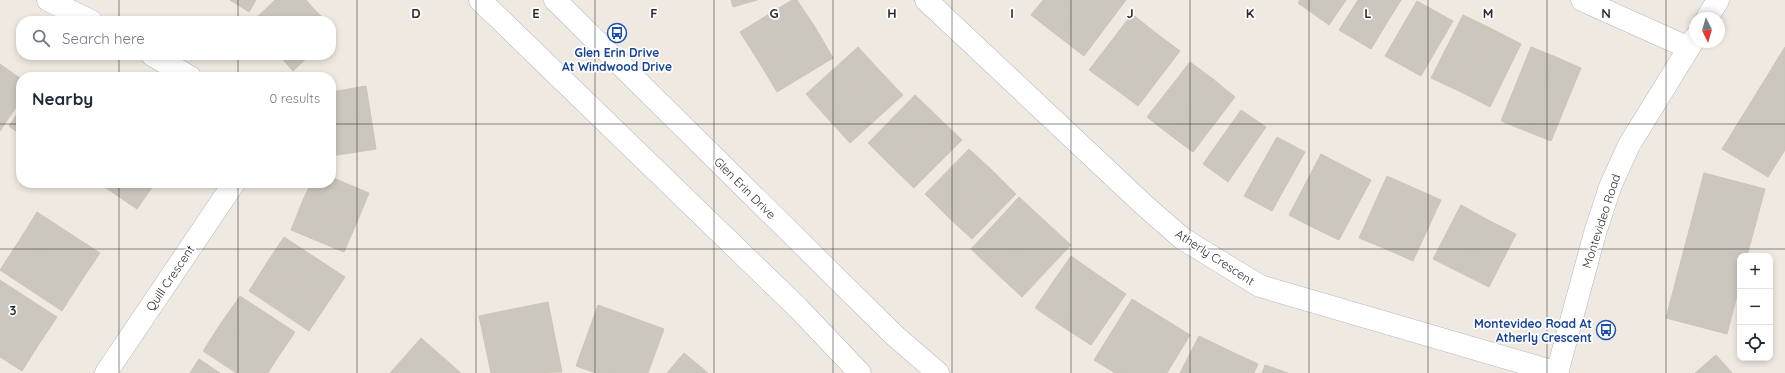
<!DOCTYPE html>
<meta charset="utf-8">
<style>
body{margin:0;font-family:Quicksand,sans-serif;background:#f6f6f7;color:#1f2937}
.controls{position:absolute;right:12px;bottom:12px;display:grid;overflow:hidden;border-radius:8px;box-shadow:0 2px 6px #0003}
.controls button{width:36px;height:36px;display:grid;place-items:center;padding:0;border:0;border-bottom:1px solid #e0e1e3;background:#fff;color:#1f2937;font:20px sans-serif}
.compass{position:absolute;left:1689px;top:12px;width:36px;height:36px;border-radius:50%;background:#fff;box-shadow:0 2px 6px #0003;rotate:175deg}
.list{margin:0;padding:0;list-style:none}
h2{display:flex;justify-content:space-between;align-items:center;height:52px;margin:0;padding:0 16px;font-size:17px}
h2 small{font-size:13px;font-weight:400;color:#747a83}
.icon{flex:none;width:22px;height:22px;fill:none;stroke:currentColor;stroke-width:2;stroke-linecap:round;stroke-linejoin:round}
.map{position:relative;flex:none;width:1785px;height:373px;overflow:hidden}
.search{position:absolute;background:#fff;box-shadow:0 2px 6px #0003;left:16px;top:16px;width:320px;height:44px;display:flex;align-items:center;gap:10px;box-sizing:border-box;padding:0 14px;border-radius:16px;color:#747a83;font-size:15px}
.panel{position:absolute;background:#fff;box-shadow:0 2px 6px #0003;left:16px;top:72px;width:320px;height:116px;border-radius:16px}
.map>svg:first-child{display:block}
.building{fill:#cbc7bf;stroke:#cbc5ba}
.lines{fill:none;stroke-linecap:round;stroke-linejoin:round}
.minor-casing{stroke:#b4b7c1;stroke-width:23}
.minor{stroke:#fff;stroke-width:22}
.grid{fill:none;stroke:#2e2e2e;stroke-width:1;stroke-opacity:0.55}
.labels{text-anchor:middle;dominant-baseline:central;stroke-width:3.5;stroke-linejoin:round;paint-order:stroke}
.transit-label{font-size:12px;font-weight:bold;fill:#164399;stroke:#fff}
.street-label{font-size:12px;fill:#2e2e2e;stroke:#fff}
.grid-label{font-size:13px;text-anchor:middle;font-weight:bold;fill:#2e2e2e;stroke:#fff;stroke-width:3.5;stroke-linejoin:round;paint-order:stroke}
</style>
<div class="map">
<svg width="1785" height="373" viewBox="0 0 1785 373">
<rect width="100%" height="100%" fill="#efe9e1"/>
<path class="building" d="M230,0H256L249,12Z
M275,0H306L313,8L299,21H253Z
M731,0H757L733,7Z
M792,0H797L815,27L759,62L740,32Z
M1043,0H1085L1058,36L1031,15Z
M1085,0H1126L1084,56L1058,36Z
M1300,0H1346L1329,25L1298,3Z
M1358,0H1401L1371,49L1339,30Z
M1417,1L1453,21L1421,76L1385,56Z
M313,8L326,21H299Z
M1132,14L1156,33L1114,88L1089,70Z
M1463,15L1492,29L1461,92L1431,78Z
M815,27L833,58L777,92L759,62Z
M1492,29L1521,44L1490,107L1461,92Z
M1156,33L1180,51L1138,106L1114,88Z
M858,47L880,71L828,119L806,94Z
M1531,47L1556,57L1526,131L1501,121Z
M1785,47V150L1768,177L1722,149Z
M279,55H310L293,71Z
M1556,57L1581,68L1551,141L1526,131Z
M1190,62L1213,79L1170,135L1147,117Z
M0,64L21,79V100L0,131Z
M880,71L903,95L850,143L828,119Z
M1213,79L1235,97L1193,152L1170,135Z
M366,86L371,117L331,124V92Z
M915,95L938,117L891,166L868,143Z
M21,108V135L9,126Z
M1241,110L1266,127L1228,182L1203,164Z
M371,117L376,149L331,156V124Z
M938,117L962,140L914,188L891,166Z
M1277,137L1305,152L1272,211L1244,196Z
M969,149L993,171L948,217L925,194Z
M1321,154L1346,167L1314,228L1289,215Z
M1346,167L1371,180L1339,240L1314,228Z
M993,171L1016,194L972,239L948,217Z
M1704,173L1765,189L1747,256H1740V284L1727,334L1666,318Z
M1387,176L1414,188L1386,249L1359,238Z
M331,177L369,193L357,222L303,200L311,183H331Z
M105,183H155L137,209L103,186Z
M1414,188L1441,200L1413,261L1386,249Z
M1019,197L1045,221L996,273L971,249Z
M303,200L357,222L344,252L291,230Z
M1461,205L1488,220L1461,273L1433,259Z
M37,212L100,253L81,281L19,241Z
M1488,220L1516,234L1489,287L1461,273Z
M1045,221L1071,245L1022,297L996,273Z
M284,237L345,277L327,304L266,264Z
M19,241L81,281L62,311L0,270Z
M1071,256L1098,275L1063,327L1035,308Z
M266,264L327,304L309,331L249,291Z
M1098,275L1126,294L1091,345L1063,327Z
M0,280L57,317L39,344L0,318Z
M240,296L295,332L276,360L221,323Z
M1132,299L1161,317L1126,373H1115L1094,360Z
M548,302L562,372L527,373L513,309Z
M598,305L631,317L611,373H596L576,366Z
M513,309L527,373H491L479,316Z
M631,317L664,329L648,373H611Z
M1161,317L1190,335L1167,373H1126Z
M0,318L39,344L22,371L0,357Z
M221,323L276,360L268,373H236L203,351Z
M1199,336L1228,350L1217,373H1180Z
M421,338L461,373H410L399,363Z
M1228,350L1258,364L1254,373H1217Z
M684,353L708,373H667Z
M1716,355L1732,373H1695Z
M199,359L220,373H190Z
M399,363L410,373H390Z
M1265,365L1288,373H1262Z"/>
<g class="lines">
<g class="minor-casing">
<path id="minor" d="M48,0L91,21
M480,0L798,308L860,373
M555,0L894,335L938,373
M926,0L1144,205L1183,239L1260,286L1558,373
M1582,0L1689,48
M1707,18L1718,0
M152,55L190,77
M106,373L234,183
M1557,373L1595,233L1610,187L1629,145L1695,38"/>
</g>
<use href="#minor" class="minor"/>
</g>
<path class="grid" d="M119,0V21M238,0V21M357,0V373M476,0V373M595,0V373M714,0V373M833,0V373M952,0V373M1071,0V373M1190,0V373M1309,0V373M1428,0V373M1547,0V373M1666,0V373M119,55V77M238,55V77M0,124H21M331,124H1785M119,183V373M238,183V373M0,249H1785"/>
<defs>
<g id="bus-ring" transform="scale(1)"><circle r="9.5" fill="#fff" stroke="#1a4fb4" stroke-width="1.5"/><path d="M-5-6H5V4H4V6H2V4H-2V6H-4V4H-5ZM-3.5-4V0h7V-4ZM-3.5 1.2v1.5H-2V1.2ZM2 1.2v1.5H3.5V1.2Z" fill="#1a4fb4"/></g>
</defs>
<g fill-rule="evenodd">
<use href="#bus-ring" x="617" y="33"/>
<use href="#bus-ring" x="1606" y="330"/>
</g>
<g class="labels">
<g class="transit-label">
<text x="617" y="52">Glen Erin Drive<tspan x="617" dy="14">At Windwood Drive</tspan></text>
<text x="1592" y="323" text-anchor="end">Montevideo Road At<tspan x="1592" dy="14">Atherly Crescent</tspan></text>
</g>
<g class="street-label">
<text transform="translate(745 188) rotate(45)">Glen Erin Drive</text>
<text transform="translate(1601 221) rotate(-72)">Montevideo Road</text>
<text transform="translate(1215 257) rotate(33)">Atherly Crescent</text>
<text transform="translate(170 278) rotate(-56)">Quill Crescent</text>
</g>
</g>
<g class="grid-label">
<text x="416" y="18">D</text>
<text x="536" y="18">E</text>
<text x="654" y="18">F</text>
<text x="774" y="18">G</text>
<text x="892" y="18">H</text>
<text x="1012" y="18">I</text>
<text x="1130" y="18">J</text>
<text x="1250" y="18">K</text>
<text x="1368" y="18">L</text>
<text x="1488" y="18">M</text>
<text x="1606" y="18">N</text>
<text x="13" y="315">3</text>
</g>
</svg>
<div class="controls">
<button>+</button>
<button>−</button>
<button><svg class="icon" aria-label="locate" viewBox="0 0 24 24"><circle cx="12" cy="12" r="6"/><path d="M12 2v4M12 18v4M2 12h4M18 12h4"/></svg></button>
</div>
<svg class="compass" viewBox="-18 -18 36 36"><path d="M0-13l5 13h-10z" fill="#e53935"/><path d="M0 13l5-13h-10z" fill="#747a83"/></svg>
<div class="search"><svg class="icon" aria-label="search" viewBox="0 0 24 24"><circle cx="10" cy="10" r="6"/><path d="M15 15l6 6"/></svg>Search here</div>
<section class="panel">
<h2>Nearby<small>0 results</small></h2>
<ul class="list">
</ul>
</section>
</div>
